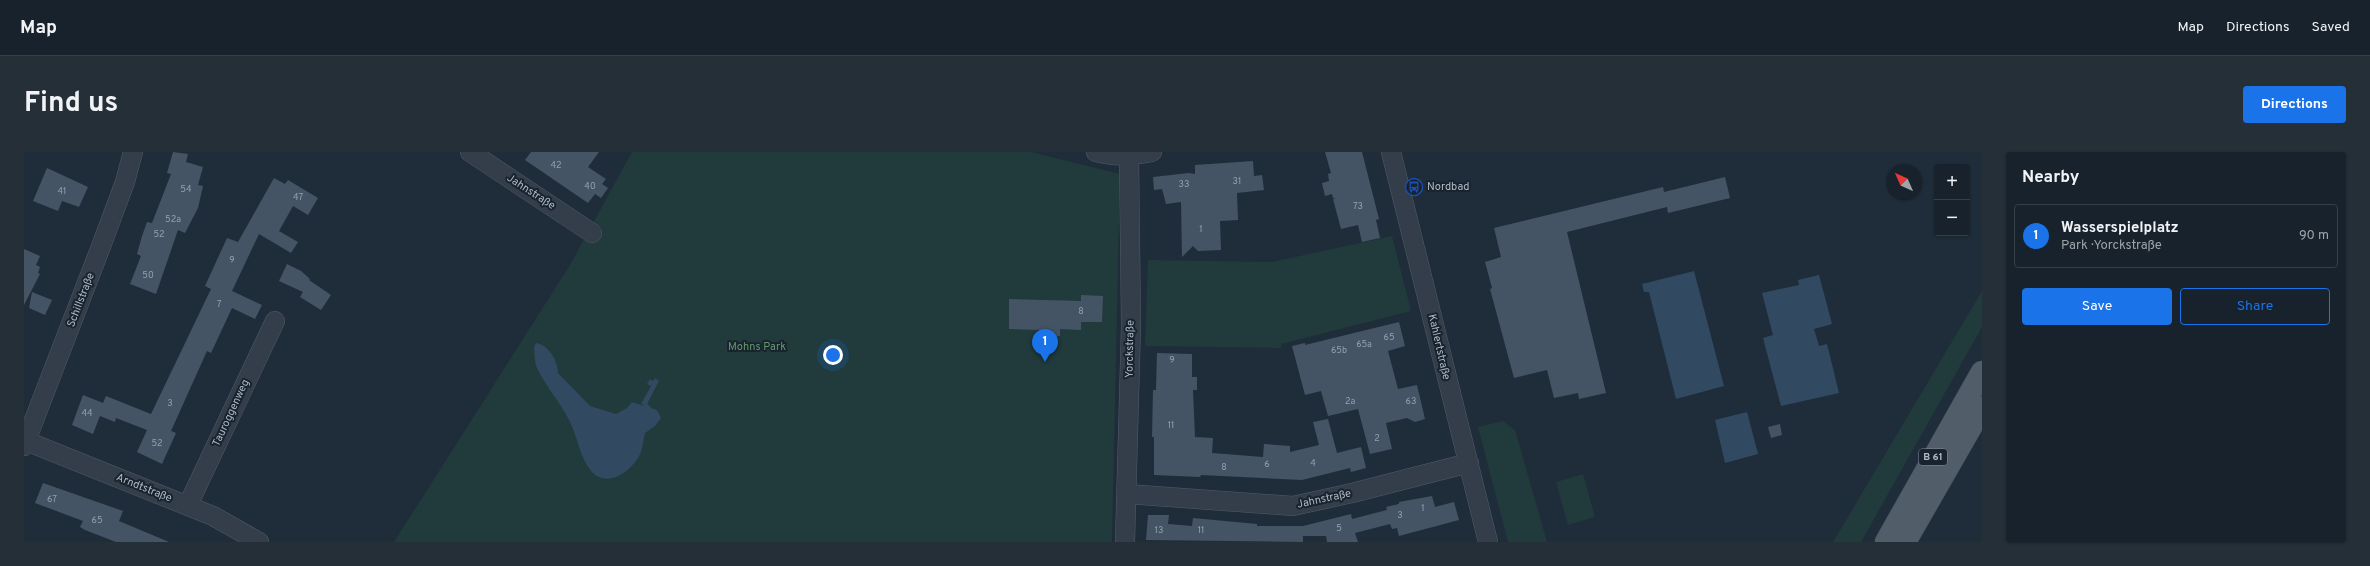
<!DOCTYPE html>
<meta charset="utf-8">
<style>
body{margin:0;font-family:Overpass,sans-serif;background:#242f38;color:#f1f3f6}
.controls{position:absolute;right:12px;top:12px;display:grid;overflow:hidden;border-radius:4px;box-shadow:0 1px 3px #0004}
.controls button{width:36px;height:36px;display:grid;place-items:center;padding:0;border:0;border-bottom:1px solid #363f48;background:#17222c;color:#f1f3f6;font:20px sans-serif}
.compass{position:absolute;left:1862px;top:12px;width:36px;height:36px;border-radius:50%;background:#17222c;box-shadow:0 1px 3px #0004;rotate:315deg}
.you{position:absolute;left:809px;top:203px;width:14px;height:14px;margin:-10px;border:3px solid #fff;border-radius:50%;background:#1a73e8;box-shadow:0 0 0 6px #1a73e833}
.badge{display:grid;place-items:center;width:26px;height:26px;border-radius:50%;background:#1a73e8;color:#fff;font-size:13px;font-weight:700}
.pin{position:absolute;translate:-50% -33px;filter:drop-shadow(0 1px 2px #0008)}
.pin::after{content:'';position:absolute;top:21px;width:14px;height:12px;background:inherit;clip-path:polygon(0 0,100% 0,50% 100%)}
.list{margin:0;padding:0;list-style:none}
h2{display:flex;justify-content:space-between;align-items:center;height:52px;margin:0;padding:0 16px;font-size:17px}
h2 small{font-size:13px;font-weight:400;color:#9ea4a9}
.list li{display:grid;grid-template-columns:26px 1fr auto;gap:12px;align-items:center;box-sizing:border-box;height:64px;margin:0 8px 8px;padding:0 8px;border:1px solid #363f48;border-radius:4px}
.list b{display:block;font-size:15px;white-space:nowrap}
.list p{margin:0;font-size:13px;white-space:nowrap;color:#9ea4a9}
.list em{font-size:13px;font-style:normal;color:#9ea4a9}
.actions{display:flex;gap:8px;padding:12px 16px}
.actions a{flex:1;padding:9px 0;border:1px solid #1a73e8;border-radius:4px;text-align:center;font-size:14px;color:#1a73e8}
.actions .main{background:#1a73e8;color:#fff}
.map{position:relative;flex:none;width:1958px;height:390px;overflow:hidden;border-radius:4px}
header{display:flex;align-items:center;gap:24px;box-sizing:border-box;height:56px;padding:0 20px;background:#17222c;border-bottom:1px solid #363f48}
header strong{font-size:19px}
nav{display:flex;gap:22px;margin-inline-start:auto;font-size:14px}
.intro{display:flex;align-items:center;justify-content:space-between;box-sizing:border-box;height:96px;padding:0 24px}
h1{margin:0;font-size:28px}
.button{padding:10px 18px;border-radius:4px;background:#1a73e8;color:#fff;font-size:14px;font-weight:700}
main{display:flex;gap:24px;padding:0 24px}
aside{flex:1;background:#17222c;border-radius:4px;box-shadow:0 1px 3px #0004}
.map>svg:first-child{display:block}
.green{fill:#213a3b}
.water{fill:#314a62}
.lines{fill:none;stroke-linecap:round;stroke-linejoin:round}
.stream{stroke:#314a62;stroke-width:5}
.building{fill:#455464}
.minor-casing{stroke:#505c68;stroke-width:20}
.major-casing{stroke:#3f4a56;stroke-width:23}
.minor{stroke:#333e4a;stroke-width:19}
.major{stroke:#515e6a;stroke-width:22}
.labels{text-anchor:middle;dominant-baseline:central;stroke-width:4;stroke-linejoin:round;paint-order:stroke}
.number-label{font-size:9px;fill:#93a0ae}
.shield{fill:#18232e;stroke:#808c99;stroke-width:1}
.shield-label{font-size:10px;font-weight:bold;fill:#adb9c7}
.poi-label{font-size:11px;fill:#adb9c7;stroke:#18232e;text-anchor:start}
.street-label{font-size:11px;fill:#adb9c7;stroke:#18232e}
.park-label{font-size:11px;fill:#63996b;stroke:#18232e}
</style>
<header>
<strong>Map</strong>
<nav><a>Map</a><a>Directions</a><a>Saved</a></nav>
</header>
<div class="intro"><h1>Find us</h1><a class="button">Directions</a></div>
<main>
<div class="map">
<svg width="1958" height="390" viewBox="0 0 1958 390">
<rect width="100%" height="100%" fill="#1f2d3a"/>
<path class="green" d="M608,0H1007L1096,22L1088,390H370L546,113Z
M1368,84L1387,159L1257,192V196L1121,194L1124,108L1248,110Z
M1958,139V175L1837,390H1809Z
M1479,269L1491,278L1523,390H1484L1454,275Z
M1559,322L1571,365L1544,373L1532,330Z"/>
<path class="water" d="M1670,119L1700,234L1652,247L1625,140H1620L1618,132Z
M1795,123L1808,172L1790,177L1795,194L1803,192L1815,241L1757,254L1739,186L1749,183L1738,141L1775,133L1774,128Z
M512,191C525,193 534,209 534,221L566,254L592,262L603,256L608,250L633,258L637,266L631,274L621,281C619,288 619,296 616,302C609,318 584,337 568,320C556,307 554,286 546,270C537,251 522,235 513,216C510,210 511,201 510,195Z
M631,226L635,229L622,254L617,252L627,234L623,232L626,227L629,229Z
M1723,260L1734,302L1701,311L1691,268Z"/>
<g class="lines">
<path class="stream" d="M622,254L624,256"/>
</g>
<path class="building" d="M149,0L164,2L162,10L179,15L174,33L179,34L174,56L161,81L154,78L132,142L106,132L117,104L113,102L118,84L123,70L128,71L147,22L143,21Z
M507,0H575L564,15L582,27L578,32L584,36L577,46L571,42L564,51L501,8Z
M1301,0H1338L1355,67L1352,68L1356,86L1338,90L1334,73L1317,77L1309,47H1312L1309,46L1308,42L1301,44L1298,31L1305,29L1304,22L1307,21Z
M1229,9L1230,24L1238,23L1240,38L1213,41L1214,68L1196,69L1197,98L1174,99L1169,94L1158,105L1157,50L1142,52L1138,37L1130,38L1129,25L1165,21L1171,22V13Z
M23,16L64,35L55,55L38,49L34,59L9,49Z
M1701,25L1706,46L1644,61L1643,55L1543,80L1582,241L1555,247L1554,241L1530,246L1523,218L1490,226L1466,137L1468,136L1461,110L1477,105L1470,76L1639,35L1640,40Z
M250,26L261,32L264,28L294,46L284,63L269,54L255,79L274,90L267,101L235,82L208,139L238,153L231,167L208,156L187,201L183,199L147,279L152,281L138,312L113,300L123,278L92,266L91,270L76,264L69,282L48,273L59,243L79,251L82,244L127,262L187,137L181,134L203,86L214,90Z
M0,97L16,104L12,113L16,115L14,121L16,122L0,153Z
M263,112L277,119L286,127L285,128L307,143L297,158L276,145L279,140L255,129Z
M8,140L28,148L21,163L5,156Z
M1057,143L1079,144L1078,170H1057V178L1036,177V184H1015V178L985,177V147L1057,149Z
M1375,170L1381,194L1364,199L1374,237L1393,233L1401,267L1391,270L1383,266L1362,271L1368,297L1346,302L1334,257L1304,264L1297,239L1281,243L1268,194L1281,191V193Z
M1133,201L1168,202V225H1173V238H1169L1171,285L1189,286L1188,301L1239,305L1240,292L1266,294V300L1295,293L1289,270L1304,267L1313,301L1337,295L1342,316L1327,320L1326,316L1278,328L1177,323L1176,325L1130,323V285H1128L1129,238H1132Z
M1756,272L1758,283L1747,286L1744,275Z
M19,331L99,359L95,369L145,390H92L61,378L56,375L59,369L11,351Z
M1408,344L1411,355L1430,350L1435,368L1375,384L1373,376L1368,377L1366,372L1331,381L1334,390H1303L1302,384H1279V390L1122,388L1124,363H1145L1144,372L1168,374L1169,366L1233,372V374H1279L1327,362L1328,367L1363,358L1362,355L1375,352V350Z"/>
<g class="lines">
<g class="minor-casing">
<path id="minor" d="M446,0L568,81
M1072,0C1092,5 1107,4 1128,0
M1367,0L1464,390
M2,289L189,364L235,390
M0,294L76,97L101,30L109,0
M1103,342L1269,354L1328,341L1445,311
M164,353L251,169
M1101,390L1107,174L1105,4"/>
</g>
<g class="major-casing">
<path id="major" d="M1862,390L1958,220
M1881,390L1958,256"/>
</g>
<use href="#minor" class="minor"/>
<use href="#major" class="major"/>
</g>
<defs>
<g id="bus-ring" transform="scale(0.9)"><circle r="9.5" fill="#18232e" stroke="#1a4fb4" stroke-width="1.5"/><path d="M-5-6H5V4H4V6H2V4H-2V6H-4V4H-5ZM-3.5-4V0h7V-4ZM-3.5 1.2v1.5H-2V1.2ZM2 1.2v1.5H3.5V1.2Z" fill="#1a4fb4"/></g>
</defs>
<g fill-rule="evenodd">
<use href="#bus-ring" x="1390" y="35"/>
</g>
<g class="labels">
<g class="number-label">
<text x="532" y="13">42</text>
<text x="1213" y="29">31</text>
<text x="1160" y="32">33</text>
<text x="566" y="34">40</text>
<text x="162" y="37">54</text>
<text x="38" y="39">41</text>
<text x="274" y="45">47</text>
<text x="1334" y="54">73</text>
<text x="149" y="67">52a</text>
<text x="1177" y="77">1</text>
<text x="135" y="82">52</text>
<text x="208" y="108">9</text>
<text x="124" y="123">50</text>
<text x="195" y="152">7</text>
<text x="1057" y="159">8</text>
<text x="1365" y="185">65</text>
<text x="1340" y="192">65a</text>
<text x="1315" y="198">65b</text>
<text x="1148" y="208">9</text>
<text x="1326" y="249">2a</text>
<text x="1387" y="249">63</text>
<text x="146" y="251">3</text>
<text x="63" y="261">44</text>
<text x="1147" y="273">11</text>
<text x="1353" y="286">2</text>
<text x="133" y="291">52</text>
<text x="1289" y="311">4</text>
<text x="1243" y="312">6</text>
<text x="1200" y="315">8</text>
<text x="28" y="347">67</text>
<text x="1399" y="356">1</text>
<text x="1376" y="363">3</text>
<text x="73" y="368">65</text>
<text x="1315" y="376">5</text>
<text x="1135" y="378">13</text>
<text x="1177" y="378">11</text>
</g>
<rect class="shield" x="1895" y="297" width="28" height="16" rx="3"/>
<g class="shield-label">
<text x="1909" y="305">B 61</text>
</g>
<g class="poi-label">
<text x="1403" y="35">Nordbad</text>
</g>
<g class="street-label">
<text transform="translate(507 40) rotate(33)">Jahnstraße</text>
<text transform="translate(57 148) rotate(-69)">Schillstraße</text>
<text transform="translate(1415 195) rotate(77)">Kahlertstraße</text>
<text transform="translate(1106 197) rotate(-89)">Yorckstraße</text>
<text transform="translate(207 261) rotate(-65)">Tauroggenweg</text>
<text transform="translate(120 336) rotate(22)">Arndtstraße</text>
<text transform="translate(1300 347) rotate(-12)">Jahnstraße</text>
</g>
<g class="park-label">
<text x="733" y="195">Mohns Park</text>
</g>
</g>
</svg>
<div class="controls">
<button>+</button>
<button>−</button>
</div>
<svg class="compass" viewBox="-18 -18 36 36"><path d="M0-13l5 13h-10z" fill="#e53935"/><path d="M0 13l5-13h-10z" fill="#9ea4a9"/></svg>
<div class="you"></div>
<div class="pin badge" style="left:1021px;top:210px">1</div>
</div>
<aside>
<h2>Nearby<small></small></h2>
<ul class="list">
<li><span class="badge">1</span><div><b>Wasserspielplatz</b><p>Park · Yorckstraße</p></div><em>90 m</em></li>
</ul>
<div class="actions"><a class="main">Save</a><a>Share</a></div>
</aside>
</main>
